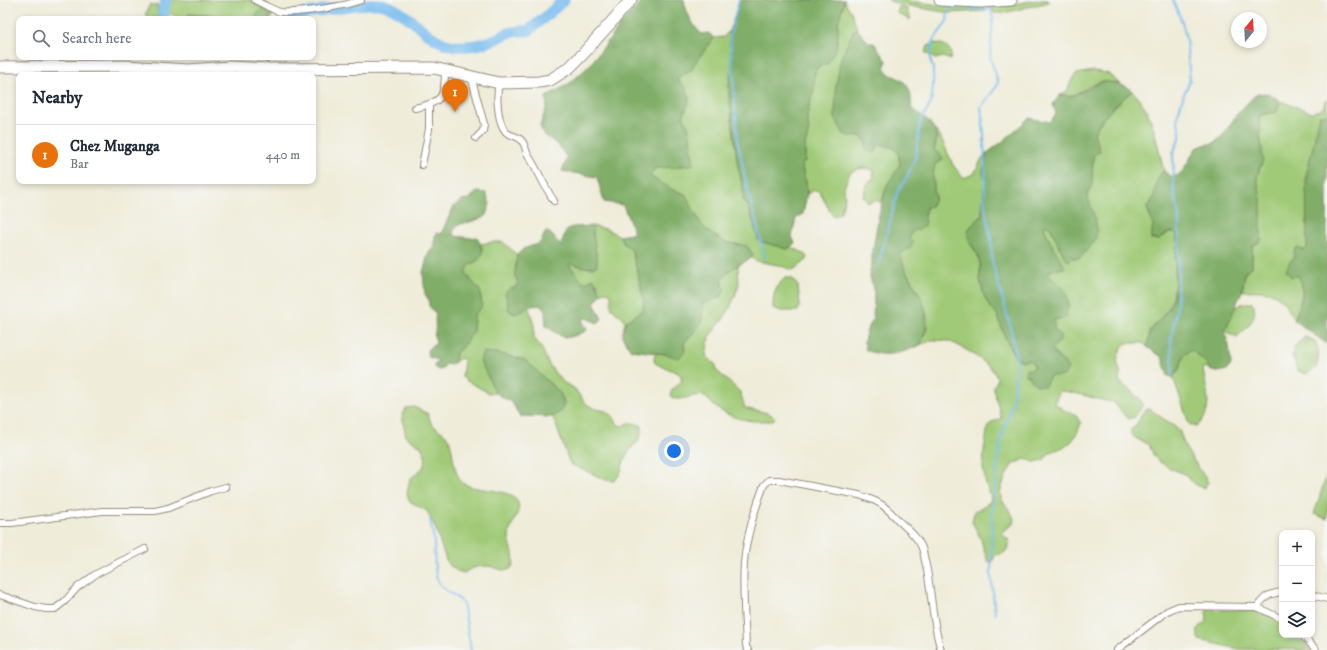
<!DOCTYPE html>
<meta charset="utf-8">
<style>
body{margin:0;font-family:"IM FELL DW Pica",serif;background:#f6f6f7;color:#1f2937}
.controls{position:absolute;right:12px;bottom:12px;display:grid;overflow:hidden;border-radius:8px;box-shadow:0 2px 6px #0003}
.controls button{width:36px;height:36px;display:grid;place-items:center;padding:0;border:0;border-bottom:1px solid #e0e1e3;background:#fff;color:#1f2937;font:20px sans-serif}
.compass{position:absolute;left:1231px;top:12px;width:36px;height:36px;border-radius:50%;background:#fff;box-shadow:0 2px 6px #0003;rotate:18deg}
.you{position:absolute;left:674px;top:451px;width:14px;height:14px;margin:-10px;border:3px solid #fff;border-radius:50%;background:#1a73e8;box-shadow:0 0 0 6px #1a73e833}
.badge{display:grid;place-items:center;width:26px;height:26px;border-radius:50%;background:#2563eb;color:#fff;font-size:13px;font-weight:700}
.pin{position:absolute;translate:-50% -33px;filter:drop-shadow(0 1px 2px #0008)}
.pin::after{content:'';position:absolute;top:21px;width:14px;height:12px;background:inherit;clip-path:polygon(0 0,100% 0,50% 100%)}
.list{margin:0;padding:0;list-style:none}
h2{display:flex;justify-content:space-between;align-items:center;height:52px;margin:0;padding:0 16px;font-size:17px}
h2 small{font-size:13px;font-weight:400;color:#747a83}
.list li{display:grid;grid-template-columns:26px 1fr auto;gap:12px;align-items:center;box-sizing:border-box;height:60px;padding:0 16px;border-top:1px solid #e0e1e3}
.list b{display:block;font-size:15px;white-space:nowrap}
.list p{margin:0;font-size:13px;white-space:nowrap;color:#747a83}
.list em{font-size:13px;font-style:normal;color:#747a83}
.icon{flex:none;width:22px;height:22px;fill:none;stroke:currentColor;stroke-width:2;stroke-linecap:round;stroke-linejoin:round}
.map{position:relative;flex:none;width:1327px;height:650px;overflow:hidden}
.search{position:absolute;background:#fff;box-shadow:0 2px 6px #0003;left:16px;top:16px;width:300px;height:44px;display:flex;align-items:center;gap:10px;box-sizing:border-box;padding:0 14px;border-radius:8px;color:#747a83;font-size:15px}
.panel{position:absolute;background:#fff;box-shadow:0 2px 6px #0003;left:16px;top:72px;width:300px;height:112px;border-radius:8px}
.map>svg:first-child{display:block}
.green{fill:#a0ca77;stroke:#6e7a4a}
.forest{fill:#80ae68;stroke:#5e6c43}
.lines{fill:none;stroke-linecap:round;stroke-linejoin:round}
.stream{stroke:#79bdf0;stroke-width:2}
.river{stroke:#79bdf0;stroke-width:11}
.street-casing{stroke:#958b7c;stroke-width:8}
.highway-casing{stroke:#958b7c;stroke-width:13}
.street{stroke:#fff;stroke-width:6}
.highway{stroke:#fff;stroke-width:11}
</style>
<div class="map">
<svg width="1327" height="650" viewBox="0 0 1327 650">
<rect width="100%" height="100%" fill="#f6f6f2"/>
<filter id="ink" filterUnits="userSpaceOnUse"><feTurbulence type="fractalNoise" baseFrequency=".025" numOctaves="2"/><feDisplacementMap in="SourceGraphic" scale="8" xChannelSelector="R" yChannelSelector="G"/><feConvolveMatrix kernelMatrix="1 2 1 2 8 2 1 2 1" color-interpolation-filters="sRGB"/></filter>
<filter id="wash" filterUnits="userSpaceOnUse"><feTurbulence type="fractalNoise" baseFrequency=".012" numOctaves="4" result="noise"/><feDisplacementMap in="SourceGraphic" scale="16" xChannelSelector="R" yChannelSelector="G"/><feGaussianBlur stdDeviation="0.9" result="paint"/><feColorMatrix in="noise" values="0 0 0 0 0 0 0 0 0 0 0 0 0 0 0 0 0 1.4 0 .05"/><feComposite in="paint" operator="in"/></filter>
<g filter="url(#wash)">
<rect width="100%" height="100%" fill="#efecd9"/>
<path class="green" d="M169,0H252L263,7L258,14L251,19H239L225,16L189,14L187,19C179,18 173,16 167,11V5Z
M888,0H902L947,6L984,7L986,9L984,11L949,13L898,4Z
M1037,0H1048V2C1044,4 1040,4 1036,5C1026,7 1004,15 994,13L993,10V6L1014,4Z
M844,1L852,13L857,29L854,30L841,58L836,87L835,118L844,134L852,137L861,136L866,142L892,147L898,152L900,164L894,175L888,183L881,203L876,200L868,203L863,196C865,188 867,183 873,179L874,171C866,166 858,168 850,173L843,190L845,196L841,213L834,216L831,213L819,191L815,190L807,194L806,182L803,173L802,165L805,161V145L809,130L807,118L809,106L812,97L814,87V75L817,68L823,65L838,35V22Z
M150,4L155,6L158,5V19L145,15Z
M899,6L907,9L908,14L910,17V20L897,13Z
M729,31L732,65L729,95L738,167L743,188V200L749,207L759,241L787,249L791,247L804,253L807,257V260L793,270L778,265L757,261L751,258L753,254L747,246L724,242L709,232L701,224L685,194L673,190L650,176L655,168L676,167L694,164C694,159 692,155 691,151C691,138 690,127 683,116C691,98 692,93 677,79L682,75L691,71L694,64L714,38L724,37Z
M936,43C945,44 954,49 950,60L943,57L935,59L925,52L928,46Z
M1093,71L1107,73L1120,84C1114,83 1107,81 1101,82C1087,85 1074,100 1060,95L1066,93L1071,81L1076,74Z
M1132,91C1154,111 1157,144 1164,171C1156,177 1156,187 1154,196C1153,200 1149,204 1147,208L1153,225L1151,239L1158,240L1169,232H1174L1177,235L1174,295L1169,308L1150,331L1147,347L1143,343H1126C1117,353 1115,360 1121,373L1119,378L1120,382L1140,399L1143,405L1135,417L1129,419L1126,417L1113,402C1095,400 1078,392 1060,391L1054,403L1064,410L1075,414L1081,423C1078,431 1076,437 1070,443C1061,451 1050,448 1044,460L1035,462L1025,459L1013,464L1007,473L1000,492L1003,502L1011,512L1014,519L1013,524L1003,531L1002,534L1009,540V547L1004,553L995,555L992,563L988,561L984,551L981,539L972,522L974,512L990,502L991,497L986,485L983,467L984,450L988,426L992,422L1001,419V417L993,387C994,384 997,383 997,379C997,367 958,343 947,341C937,339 928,341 920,345C922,341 924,336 926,331C931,315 920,294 912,281C906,271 902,264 901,252L909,248V238L912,233L915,230L924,215L926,208L932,205L935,199L933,175L935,163L934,151L937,139L935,130L941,138L953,165L963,178L974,174L982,158L987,153L983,172L985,181L982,214L979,219L971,226L970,243L978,255L980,264V280L990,308L997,314L1005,337L1013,353L1023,361L1029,360L1034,364V367L1031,370L1050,376L1066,364L1056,355L1052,349L1055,344L1053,330L1055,319H1062L1069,306C1065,290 1065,287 1050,278L1049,274L1051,270L1064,267C1057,253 1049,243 1044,227L1045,225L1049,224L1065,258H1080L1094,242L1087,193L1092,186L1093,155L1100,151L1094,134C1100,118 1119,102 1132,91Z
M1327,99V115H1320L1307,248L1304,250L1297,248C1292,256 1295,267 1298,275C1299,279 1301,280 1302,284C1303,297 1299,308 1294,320C1281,292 1273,290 1242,291L1245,272L1252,267V247L1261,201L1257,176L1263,160L1259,122L1260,115L1277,112L1280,101L1311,112L1322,109Z
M592,226L606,229L620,236L624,244L631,248L635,264L638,271L640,284L644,296V304L643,311L625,322C622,313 618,316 613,310C609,305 613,299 610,293L606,292L602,293L599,291L597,283L586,284L579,278L569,264L570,263L583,267L593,268L597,260Z
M493,242H503L517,255C517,265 514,273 518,282L515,288L522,312L528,307L531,314L534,326V338L542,349L547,361L555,373L564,383L574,388L586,404L596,409L606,411L611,414L618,425L622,426C630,421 634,423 642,426C642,441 635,443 628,453C621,463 624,473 614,481L606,480L570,464L553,417L562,410L564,403L560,393L525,360L497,353L490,380L496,393H489L465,380L462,377L464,360L460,358L455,362L456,352L460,350L473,332L474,316L480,291L470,279L466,272L470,264L476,262L483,250L480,244Z
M738,265L739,284L735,296L729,310L719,325L710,335L706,356L716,365V370L740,392L745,408C754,412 769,410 775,418C772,422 769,421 764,421C748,422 730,418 717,408C712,405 708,398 703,396C693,393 683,402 672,398C668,390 676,386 682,381L680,374C672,369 663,368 655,363L654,358L656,352L665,354L684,343L699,326L702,319L703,305L724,290L722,280L730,270Z
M785,278H792L798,286L800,305L798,311H781L773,308C773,294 775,287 785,278Z
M1245,303H1253C1259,317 1247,328 1237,337L1225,331L1231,314L1237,306Z
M1305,337L1315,341C1320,351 1319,357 1316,368L1306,374L1298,371L1292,356L1295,346Z
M1192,350L1206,362L1212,371L1205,367L1203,368C1205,389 1216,411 1196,427L1189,424L1173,377L1179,369L1184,355Z
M414,407L428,414C429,417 430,420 431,423C436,429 446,433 449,439C454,452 453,478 465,484C478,492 511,487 518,503C522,511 509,526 509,537C509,545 519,564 510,569C505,573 493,566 487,566C478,566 471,568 464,573L457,571L447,563L435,527L427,511L409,501L407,493L410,479L423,468L426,458L421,446L415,443L406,437L402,415L406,408Z
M1147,409H1150L1179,430L1186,449L1208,482L1204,488L1196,485L1184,474L1170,468L1158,461L1154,456L1149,445L1137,439L1131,434V429C1140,425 1139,414 1147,409Z
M1327,474V519L1314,514Z
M1208,609C1232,611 1262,607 1282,622V635H1296L1311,650L1239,649L1199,640C1196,633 1197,626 1205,623L1207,619L1206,612Z"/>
<path class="forest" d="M644,0H684C686,12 693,27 702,34L709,33L714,38L694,64L691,71L682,75L677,79C692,93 691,98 683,116C690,127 691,138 691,151C692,155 694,160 694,164L676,167L655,168L650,176L673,190L685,194L701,224L709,232L724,242L747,246L753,255L751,258L730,270L722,280L724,290L722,296C716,300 707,301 703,305L702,319L699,327L684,343L685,350L679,358L665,354L631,350L622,336L625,322L642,311C646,300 641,293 640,283C638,271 634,260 631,248L624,244L620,236L634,233L623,205L604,202L597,177L562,171L567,158L559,146L543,134L540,126L547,106L546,97L570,83L590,65L626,18Z
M739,0H845L838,22V35L836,49L827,64L817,68L814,75V87L812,97L809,106L807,118L809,130L805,145V161L802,165L803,173L806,182L807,194L803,214L796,218L792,237L795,243L787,249L759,241L749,207L743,200V188L738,167L729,95V83L732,65L729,31L736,13Z
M263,7L271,10L273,14L271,19H251L258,14Z
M189,14L225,16L239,19H188L187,16Z
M857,29L869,43H874L887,61L884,68C890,76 892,75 900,79C911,85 912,97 911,108C921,115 937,124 936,138C936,142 935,147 934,150L941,155L943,160L935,164L933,175L935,199L932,205L926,208L924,215L926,221L924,226L919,230H915L912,233L909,238L913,242C911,249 906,250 901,253L903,267L923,301L926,317V330L920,345C901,354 885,358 866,350L864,342L866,332L873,319L874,290L869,273L872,264V255L879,214L888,183L894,175L900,164L898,152L892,147L884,145H879L875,153L866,150V142L861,136L852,137L844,134L835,118L836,87L841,58L854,30Z
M1101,82C1112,81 1123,84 1132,91C1119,102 1100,118 1094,133L1100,151L1093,156L1092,186L1087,193C1090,208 1103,229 1093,243C1090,248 1084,252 1080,258H1072L1069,261L1065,258L1049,225H1045L1044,227C1049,242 1058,254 1065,268L1051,270L1049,274L1051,278C1067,289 1071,298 1066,317L1062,319H1055L1054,330L1060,334V341L1052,349C1056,357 1064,361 1068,368L1064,376H1050L1045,386C1036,386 1033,384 1029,376L1025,374L1026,369L1031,370L1034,367V364L1029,360L1023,361L1016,358L1013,353L1005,337L997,314L990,308L984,296L980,280V264L978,255L970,243L968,231L971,226L979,219L982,214L985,181L983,172L987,153L1002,142L1029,118L1050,122L1056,114L1053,104L1060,95C1073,100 1089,87 1101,82Z
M1257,93L1270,94L1280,101L1277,112L1260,115L1259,122L1263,160L1257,176L1261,201V241L1252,247V267L1245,272L1242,291L1225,331L1229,346L1231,365L1227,370L1218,372L1212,371L1205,362L1192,350L1184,355L1179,369L1173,377L1168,376L1162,357L1147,347L1150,331L1169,308L1174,295L1177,235L1174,232H1169L1158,240L1151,239L1153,225L1147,208C1149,204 1153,200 1154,196C1156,186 1155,178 1164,171L1172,177L1177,176L1182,172L1196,148L1204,145L1214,143L1223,135L1237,114Z
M1320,115H1327V344L1294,320C1299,308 1308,289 1298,276L1291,277L1286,271L1290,261L1294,258V252L1297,247L1304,250L1307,248L1306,176Z
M477,192L486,193L490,204L485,217L470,222L460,224L453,231L455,236L471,238L477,237C483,250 487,259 470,264L466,272L470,279L480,291L482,305L480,309L476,312L474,316L473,332L464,345L456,352L455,362L451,365L445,364L443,369L439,370L435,368L434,365L437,363L438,360L428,357L427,350L431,346L435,345L436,341L434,336C437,328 434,321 436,314L429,306V300L425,294L423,273L428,254L433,248L436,233L441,234L454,206L464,199L468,200Z
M592,226L597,260V266C588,269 579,266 570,263L569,264L579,278L586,283L593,278C597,283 597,290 602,293L594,303L602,319L598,323L586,318L582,320L587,329L586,331L574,336L564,338L546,326L545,312L543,306C528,303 526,311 514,314L509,310L505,293L510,288H515L518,282L515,277V271L517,255L523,249L540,243L546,231L551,234L562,247V241L567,229L573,227Z
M483,352L497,353L525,360L560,393L564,403L562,410L553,417L520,416L512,403L496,393L480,361Z"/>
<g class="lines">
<path class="stream" d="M739,0L730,34L738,143L749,196L765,258
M990,6L993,18L990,57L998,82L997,86L981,107L984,134L985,184L984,204L991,238L992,261L1011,330L1017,362L1013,400L1000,443L992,513L991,575L995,613
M878,266L898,191L907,177L916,156L920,122L931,103L933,87V68L930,59L932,45L935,38L944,26L947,21L948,14L950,9L953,7L985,10L990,8
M1173,375L1171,341L1177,304L1179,217L1174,191L1173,153L1180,138V131L1177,117L1184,94L1190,81L1186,38L1182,22L1173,0
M430,519C431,527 434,535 434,543C435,556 433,572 439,583C444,592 456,595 463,603L471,650"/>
<path class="river" d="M165,19L163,12L166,0
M286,19C299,13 365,2 379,4C388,5 394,8 401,13C420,24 431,43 455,46C465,47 475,46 485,43C501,38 510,29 528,31L543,19L564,0"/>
</g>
</g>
<g filter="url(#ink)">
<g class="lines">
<g class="street-casing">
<path id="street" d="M255,0C260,3 276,11 280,12C296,14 346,6 361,0
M471,76L484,124L483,131L476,138
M499,83C496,95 497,122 506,132C510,136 519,136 522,141C525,145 526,151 528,155C538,170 544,186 554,201
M415,108C442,102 445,98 445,70
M422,165L429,129V105
M0,523H12L102,511H155L168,508L211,491L226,487
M0,595L35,607L46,609H55L64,602L78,587L96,574L145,549
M1312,595L1327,599
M1257,607C1265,596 1268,594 1282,592
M1302,635L1316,650
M748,650L746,646C745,618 742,590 744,563C746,536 755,509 764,485L769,480H779L859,495C881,502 884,505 899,521C906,528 916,535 920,544C924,550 924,558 926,565C932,593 932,623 941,650
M1117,650L1167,611L1179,606L1257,607L1282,619"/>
</g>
<g class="highway-casing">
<path id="highway" d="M940,0L980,2L1011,0
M0,67L125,66L188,70L230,67L270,69L434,68L499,83L539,82L550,80L569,68L582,55L631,0"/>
</g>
<use href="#street" class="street"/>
<use href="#highway" class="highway"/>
</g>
</g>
</svg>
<div class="controls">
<button>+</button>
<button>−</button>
<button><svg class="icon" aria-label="layers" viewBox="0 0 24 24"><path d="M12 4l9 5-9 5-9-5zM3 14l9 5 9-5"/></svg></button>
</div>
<svg class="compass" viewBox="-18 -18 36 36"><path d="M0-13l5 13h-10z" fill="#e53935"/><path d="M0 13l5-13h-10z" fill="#747a83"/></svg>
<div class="you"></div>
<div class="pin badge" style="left:455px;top:112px;background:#e8710a">1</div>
<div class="search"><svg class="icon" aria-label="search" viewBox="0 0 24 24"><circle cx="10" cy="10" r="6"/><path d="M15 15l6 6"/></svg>Search here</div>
<section class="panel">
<h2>Nearby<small></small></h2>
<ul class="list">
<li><span class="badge" style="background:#e8710a">1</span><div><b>Chez Muganga</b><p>Bar</p></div><em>440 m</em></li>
</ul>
</section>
</div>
